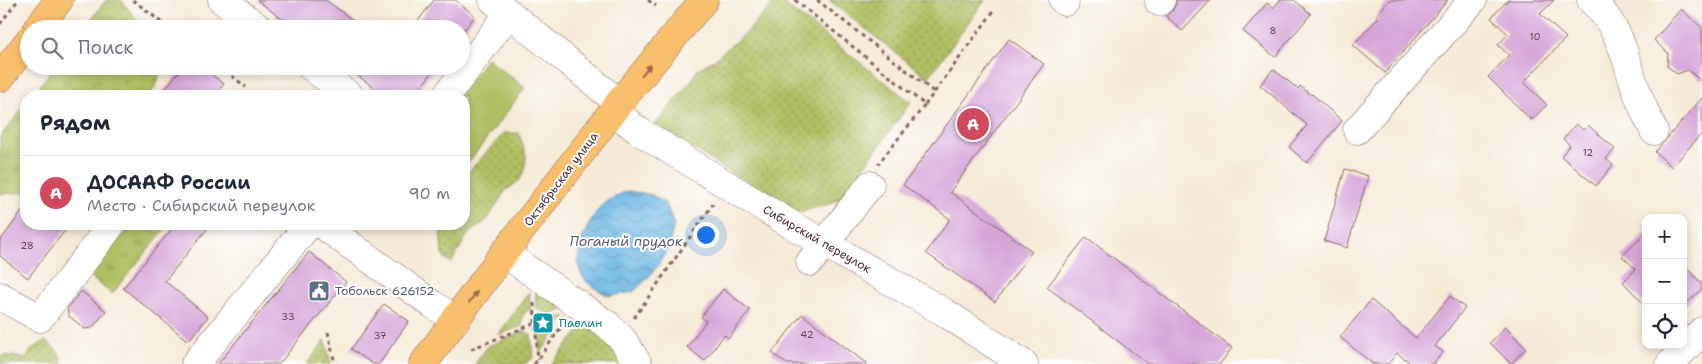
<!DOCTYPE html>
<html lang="ru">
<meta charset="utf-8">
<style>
body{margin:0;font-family:"Shantell Sans",sans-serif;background:#f2f2f3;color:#1f2937}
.controls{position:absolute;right:15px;bottom:15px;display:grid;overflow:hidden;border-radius:10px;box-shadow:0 2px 8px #0003}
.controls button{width:45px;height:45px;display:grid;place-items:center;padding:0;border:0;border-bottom:1px solid #e0e1e3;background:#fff;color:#1f2937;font:25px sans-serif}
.you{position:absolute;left:705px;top:234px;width:18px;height:18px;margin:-12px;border:4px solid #fff;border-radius:50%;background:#1a73e8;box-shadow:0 0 0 8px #1a73e833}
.badge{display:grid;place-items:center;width:32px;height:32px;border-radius:50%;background:#d1495b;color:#fff;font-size:16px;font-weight:700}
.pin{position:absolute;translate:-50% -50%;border:2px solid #fff;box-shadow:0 1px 5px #0006}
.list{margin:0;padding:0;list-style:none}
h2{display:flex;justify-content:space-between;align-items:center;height:65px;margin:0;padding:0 20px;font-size:21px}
h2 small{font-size:16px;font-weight:400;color:#747a83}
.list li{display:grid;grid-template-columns:32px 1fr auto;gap:15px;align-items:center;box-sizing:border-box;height:75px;padding:0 20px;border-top:1px solid #e0e1e3}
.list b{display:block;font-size:19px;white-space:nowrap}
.list p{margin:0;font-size:16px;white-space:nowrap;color:#747a83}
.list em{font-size:16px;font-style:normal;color:#747a83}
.icon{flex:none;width:28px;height:28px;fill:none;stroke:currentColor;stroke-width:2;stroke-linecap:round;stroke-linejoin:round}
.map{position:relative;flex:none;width:1702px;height:364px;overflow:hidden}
.search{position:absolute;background:#fff;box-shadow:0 2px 8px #0003;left:20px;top:20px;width:450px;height:55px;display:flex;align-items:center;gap:12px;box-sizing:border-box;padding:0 18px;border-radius:28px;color:#747a83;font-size:19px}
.panel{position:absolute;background:#fff;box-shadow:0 2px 8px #0003;left:20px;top:90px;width:450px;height:140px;border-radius:20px}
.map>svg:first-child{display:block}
.grass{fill:url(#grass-dots);stroke:#7c6f46}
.park{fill:url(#park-tufts);stroke:#7c6f46}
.pitch{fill:#afbf62;stroke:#7c6f46}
.water{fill:url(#water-waves);stroke:#5a6b87}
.building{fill:#d5a5d8}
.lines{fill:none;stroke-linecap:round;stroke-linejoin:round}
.minor-casing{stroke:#866666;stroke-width:29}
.major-casing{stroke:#866666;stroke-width:29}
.path{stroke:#866666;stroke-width:3;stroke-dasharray:4 4;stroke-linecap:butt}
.minor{stroke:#fff;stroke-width:28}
.major{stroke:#f9bf6c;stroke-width:28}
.oneway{fill:#996748}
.labels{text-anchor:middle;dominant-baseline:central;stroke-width:4;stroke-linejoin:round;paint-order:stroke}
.number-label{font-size:10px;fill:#6d4056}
.street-label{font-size:12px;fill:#4a1f2b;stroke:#fff}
.service-label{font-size:12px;fill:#4e5e75;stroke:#fff;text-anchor:start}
.culture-label{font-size:12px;fill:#0d838f;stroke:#fff;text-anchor:start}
.water-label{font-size:14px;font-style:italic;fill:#565c75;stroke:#fff}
</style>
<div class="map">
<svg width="1702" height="364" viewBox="0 0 1702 364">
<defs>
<pattern id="grass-dots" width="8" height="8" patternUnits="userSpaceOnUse" patternTransform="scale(1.25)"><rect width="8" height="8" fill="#afbf62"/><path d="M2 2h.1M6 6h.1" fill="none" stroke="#909b51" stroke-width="1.8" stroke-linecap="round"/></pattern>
<pattern id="park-tufts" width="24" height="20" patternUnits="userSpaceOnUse" patternTransform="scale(1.25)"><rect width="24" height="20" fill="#afbf62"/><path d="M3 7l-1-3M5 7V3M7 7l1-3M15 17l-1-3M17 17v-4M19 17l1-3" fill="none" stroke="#909b51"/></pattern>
<pattern id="water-waves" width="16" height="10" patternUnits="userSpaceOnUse" patternTransform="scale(1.25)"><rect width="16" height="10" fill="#69b7e3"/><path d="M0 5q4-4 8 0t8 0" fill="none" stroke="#5894b8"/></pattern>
</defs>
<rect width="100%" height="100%" fill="#fff"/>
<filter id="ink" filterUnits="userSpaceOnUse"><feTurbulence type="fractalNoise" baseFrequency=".02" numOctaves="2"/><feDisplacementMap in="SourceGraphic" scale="10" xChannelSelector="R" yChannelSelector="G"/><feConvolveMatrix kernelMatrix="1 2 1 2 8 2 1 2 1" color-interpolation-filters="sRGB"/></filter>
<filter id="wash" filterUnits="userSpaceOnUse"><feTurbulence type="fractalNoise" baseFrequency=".0096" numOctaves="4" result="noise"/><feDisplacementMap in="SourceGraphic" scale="20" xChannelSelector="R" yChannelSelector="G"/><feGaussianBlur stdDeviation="1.12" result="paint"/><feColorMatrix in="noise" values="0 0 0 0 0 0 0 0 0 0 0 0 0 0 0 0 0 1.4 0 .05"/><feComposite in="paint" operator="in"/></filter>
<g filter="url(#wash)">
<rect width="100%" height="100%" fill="#f5ead5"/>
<path class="grass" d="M776,0H779L911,102L841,198L829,204L796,213L655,125L691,81L698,69L715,59L748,31Z
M829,0H985L928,78Z
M504,133H519L526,155L525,169L519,181L505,191L487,220L468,234L451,263L442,255L440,228L442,224H464L465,176Z
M535,281L572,307L549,315L536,308Z
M529,292L531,309C522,313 522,317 522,326L498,335Z
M566,316L540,354L539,330L547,327L549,320Z
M586,323L614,340L629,364H551Z
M525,331L531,335L533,358L525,364H475L488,346Z
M325,340L331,364H307Z
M45,341C53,347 63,353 62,364H0V357L7,355L26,359L31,350Z"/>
<path class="park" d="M106,0H121L145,29H84Z
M55,66H159L158,82L149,96H32Z
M26,104V192L0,194V137Z
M121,224H169L112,294L84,272Z"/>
<path class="pitch" d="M487,58L525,88L465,167L464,166V96H458Z"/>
<path class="water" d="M628,191L652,195L666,204L674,225L669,245L659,264L647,279L633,292L609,296C598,290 585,284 580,271C573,253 587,223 599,209C606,200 618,195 628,191Z"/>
<g id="blocks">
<path class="building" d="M257,0H326L364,29H295Z
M434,0H455L475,16L465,29H412Z
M1176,0H1211L1182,31L1166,16L1172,11L1176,4Z
M1280,0H1294L1311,14L1275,57L1243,31L1267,3L1273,8Z
M1389,0H1448L1385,73L1353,45L1378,18L1376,16Z
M1508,0H1554L1540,14L1566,38L1524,82L1547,105L1531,120L1488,77L1509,55L1498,45L1508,34L1491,18Z
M1681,9L1702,28V82L1688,70L1677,74L1667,66L1668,53L1654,40Z
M1009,39L1044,64L950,192L1032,251L995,302L926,253L950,219L903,185Z
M183,66H200L224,84L214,96H160Z
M345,66H437L414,96H385Z
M1273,69L1298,89L1300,86L1311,95L1312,94L1342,121L1307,163L1289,147L1307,125L1260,85Z
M1702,98V133L1672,167L1655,152Z
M1576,124L1583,130L1588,125L1615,149L1606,159L1613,165L1596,186L1561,156L1570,145L1563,139Z
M1345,169L1368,176L1347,248L1324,241Z
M26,206V224H70L28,278L0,256V241Z
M176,224H211L165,281L208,317L188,341L123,288Z
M1646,233V306L1623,282L1636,269L1622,256Z
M1086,237L1232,348L1220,364H1148L1047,287Z
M309,252L346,282L279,364H218Z
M1683,264L1702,284V289L1683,307Z
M723,289L750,310L729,338L724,335L705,361L687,347L706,321L701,317Z
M81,291L106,311L92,328L85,329L69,316L67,309Z
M1450,296L1465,308L1435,346L1443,352L1433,364H1412L1397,353L1388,364H1373L1340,337L1371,300L1416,338Z
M384,304L409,321L379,364H373L351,349Z
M802,314L867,364H787L772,353Z
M1505,327L1526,348L1511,364L1490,343Z"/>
</g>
</g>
<g filter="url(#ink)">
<use href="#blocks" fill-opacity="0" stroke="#866666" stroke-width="1"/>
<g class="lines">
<g class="minor-casing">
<path id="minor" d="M222,0L260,29
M493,0L619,103
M1063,0L1065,2
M1591,0C1624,31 1624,60 1640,100C1644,110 1649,121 1654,131
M1159,2L1161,0
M310,66L350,96
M446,96L509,13
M613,111L639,131L792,225L944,312L1024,364
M1357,130L1473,0
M321,224L432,304L456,320
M504,253L609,326L623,340L638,364
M810,262L870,185
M0,296L40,318L112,224
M195,364L309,224
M1670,364L1702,331"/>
</g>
<g class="major-casing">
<path id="major" d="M37,29L59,0
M0,78L29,40
M423,364L504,253L619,103L704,0"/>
</g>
<path class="path" d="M133,0L170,29
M648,0L656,6
M795,0L925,105L878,164
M817,0L934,92
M0,24L18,0
M219,66L246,87
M925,105L993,12
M534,303L538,360
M634,318L713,204
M328,332L335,364
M471,349L553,316
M534,364L538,360L564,323"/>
<use href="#minor" class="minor"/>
<use href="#major" class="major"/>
</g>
<defs><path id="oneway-solid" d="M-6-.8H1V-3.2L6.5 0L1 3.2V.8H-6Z" transform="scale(1.25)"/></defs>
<g class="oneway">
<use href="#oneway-solid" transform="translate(646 70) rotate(-50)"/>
<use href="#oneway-solid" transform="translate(473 297) rotate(-54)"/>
</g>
</g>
<defs>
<g id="civic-square" transform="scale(1.125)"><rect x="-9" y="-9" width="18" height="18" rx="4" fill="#5c6f8a" stroke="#fff"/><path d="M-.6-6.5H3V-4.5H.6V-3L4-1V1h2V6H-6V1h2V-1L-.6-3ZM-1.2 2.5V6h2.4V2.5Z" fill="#fff"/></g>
<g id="sight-square" transform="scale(1.125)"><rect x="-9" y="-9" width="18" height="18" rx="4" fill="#0f9aa8" stroke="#fff"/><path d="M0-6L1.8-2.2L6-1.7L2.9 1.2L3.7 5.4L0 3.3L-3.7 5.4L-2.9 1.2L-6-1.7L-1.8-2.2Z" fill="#fff"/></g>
</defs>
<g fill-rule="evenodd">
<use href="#civic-square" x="319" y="291"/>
<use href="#sight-square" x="543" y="323"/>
</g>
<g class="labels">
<g class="number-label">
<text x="1273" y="30">8</text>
<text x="1535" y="36">10</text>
<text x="1588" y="152">12</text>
<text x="27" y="245">28</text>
<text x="288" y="316">33</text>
<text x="807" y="334">42</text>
<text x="380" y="335">37</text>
</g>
<g class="street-label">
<text transform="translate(561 179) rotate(-53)">Октябрьская улица</text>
<text transform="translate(817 239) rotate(30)">Сибирский переулок</text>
</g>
<g class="service-label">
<text x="335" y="291">Тобольск 626152</text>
</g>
<g class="culture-label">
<text x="559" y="323">Павлин</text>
</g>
<g class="water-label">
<text x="626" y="241">Поганый прудок</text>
</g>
</g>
</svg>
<div class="controls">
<button>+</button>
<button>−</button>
<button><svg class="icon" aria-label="locate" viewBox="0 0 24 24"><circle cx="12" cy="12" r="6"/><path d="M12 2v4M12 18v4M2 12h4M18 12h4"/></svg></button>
</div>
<div class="you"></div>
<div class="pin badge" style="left:973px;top:124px">A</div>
<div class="search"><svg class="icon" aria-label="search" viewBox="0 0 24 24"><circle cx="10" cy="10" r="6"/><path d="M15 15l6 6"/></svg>Поиск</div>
<section class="panel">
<h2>Рядом<small></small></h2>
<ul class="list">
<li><span class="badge">A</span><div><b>ДОСААФ России</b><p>Место · Сибирский переулок</p></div><em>90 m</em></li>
</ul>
</section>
</div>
